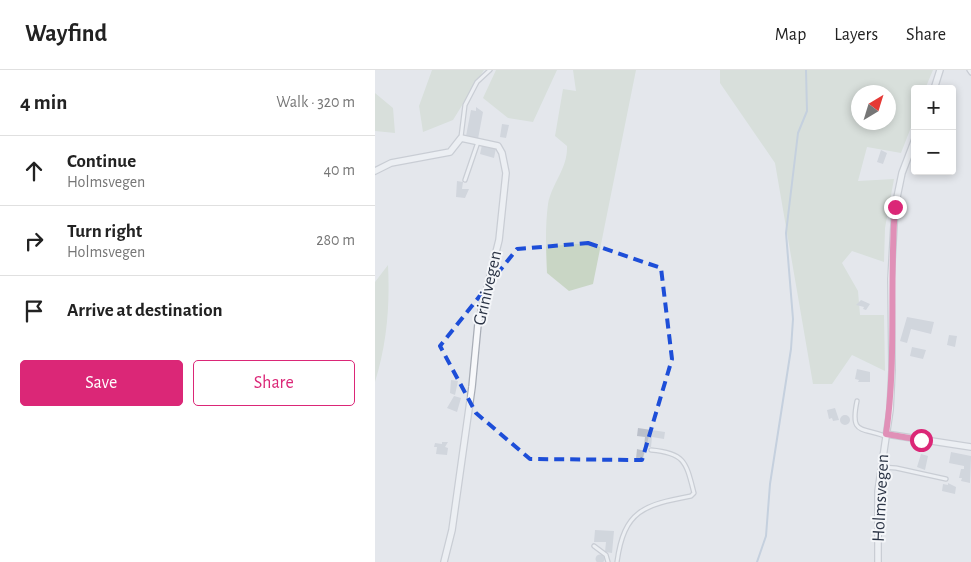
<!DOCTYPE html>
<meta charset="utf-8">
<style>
body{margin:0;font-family:"Alegreya Sans",sans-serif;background:#f6f6f6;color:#222}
.controls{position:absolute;right:15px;top:15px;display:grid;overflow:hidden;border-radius:5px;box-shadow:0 2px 8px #0003}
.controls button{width:45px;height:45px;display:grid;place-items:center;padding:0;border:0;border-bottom:1px solid #e0e0e0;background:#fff;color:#222;font:25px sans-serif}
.compass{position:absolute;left:476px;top:15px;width:45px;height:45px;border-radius:50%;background:#fff;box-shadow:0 2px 8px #0003;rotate:38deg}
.stop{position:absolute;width:15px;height:15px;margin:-11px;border:4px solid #db2777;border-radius:50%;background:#fff}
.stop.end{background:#db2777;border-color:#fff;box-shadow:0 1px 5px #0008}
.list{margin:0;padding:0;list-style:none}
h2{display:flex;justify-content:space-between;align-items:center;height:65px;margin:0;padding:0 20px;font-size:21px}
h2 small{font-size:16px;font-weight:400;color:#767676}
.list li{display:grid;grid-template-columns:32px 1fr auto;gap:15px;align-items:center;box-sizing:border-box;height:70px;padding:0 20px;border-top:1px solid #e0e0e0}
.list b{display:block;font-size:19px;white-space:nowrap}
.list p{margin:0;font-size:16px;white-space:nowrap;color:#767676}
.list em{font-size:16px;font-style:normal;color:#767676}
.actions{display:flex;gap:10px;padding:15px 20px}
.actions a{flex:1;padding:11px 0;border:1px solid #db2777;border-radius:5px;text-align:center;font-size:18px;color:#db2777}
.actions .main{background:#db2777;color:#fff}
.icon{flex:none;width:28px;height:28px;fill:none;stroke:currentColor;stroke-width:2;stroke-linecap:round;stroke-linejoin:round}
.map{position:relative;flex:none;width:596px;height:492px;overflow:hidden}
header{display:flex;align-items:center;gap:30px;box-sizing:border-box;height:70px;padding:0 25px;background:#fff;border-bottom:1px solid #e0e0e0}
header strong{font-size:24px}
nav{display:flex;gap:28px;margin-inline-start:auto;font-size:18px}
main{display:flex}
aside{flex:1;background:#fff}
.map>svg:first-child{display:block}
.green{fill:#c9d6c5;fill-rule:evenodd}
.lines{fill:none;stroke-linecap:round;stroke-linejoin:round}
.stream{stroke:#9fb4cc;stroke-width:2}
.building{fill:#bbc0ca}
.service-casing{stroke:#a9aeb7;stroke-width:5.5}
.minor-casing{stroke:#a9aeb7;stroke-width:8}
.service{stroke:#f7f8fa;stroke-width:3}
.minor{stroke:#f7f8fa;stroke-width:5.5}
.route{stroke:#db2777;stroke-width:6}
.marked{fill:none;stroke:#1d4ed8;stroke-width:4;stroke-dasharray:10 6;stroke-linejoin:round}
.labels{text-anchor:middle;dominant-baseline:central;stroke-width:4;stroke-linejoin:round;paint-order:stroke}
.street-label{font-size:18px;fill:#2b3445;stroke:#f4f6f9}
</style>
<header>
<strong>Wayfind</strong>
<nav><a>Map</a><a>Layers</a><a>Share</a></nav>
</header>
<main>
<aside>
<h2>4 min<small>Walk · 320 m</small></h2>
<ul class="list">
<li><svg class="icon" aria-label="ahead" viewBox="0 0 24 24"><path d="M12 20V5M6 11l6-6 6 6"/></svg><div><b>Continue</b><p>Holmsvegen</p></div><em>40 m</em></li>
<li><svg class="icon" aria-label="right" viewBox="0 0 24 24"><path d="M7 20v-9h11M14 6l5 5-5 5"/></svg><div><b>Turn right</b><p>Holmsvegen</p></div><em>280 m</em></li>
<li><svg class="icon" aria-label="arrive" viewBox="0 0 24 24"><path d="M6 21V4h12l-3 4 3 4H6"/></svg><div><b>Arrive at destination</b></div></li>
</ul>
<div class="actions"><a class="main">Save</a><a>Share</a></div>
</aside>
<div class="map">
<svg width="596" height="492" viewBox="0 0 596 492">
<rect width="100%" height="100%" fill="#e4e7ec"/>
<path class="green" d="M57,0H109L78,50L48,62L44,36Z
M121,0H182L158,52L133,48L108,28Z
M198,0H261L218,214L194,221L172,203C171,180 170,157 173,134C177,113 193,98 192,76L180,66L188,19L201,21Z
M345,0H558L550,19H540V47L526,83L492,77L483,111L519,109L510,158L509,192L477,181L467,193L483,221L485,245H509L510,301L477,285L457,314H438L400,93L345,13ZM483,22H514V52H483Z
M0,23L18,38L20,63L0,61Z
M13,195C15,236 12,273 0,312V212Z"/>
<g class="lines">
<path class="stream" d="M382,492L391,466L395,414L416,279L418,249L411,163L423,63L432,41L431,0"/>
</g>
<path class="building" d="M101,37L108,42L103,69L91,66L96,40L101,41Z
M127,54L134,55L131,68L125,67Z
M107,75L121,78L119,88L105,84Z
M506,80L512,83L508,94L502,92Z
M82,111L88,112L87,119H94L90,128L81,127Z
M486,230L495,234L491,240L488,239L489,237L481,235Z
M532,247L559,252L556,264L536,259L532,273L525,271Z
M574,265L582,266L580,277L572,275Z
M537,277L551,280L548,289L535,286Z
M482,299L495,302V312H483L484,310L480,309Z
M76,310L83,311L80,325L75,323Z
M79,326L86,328L82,342L72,338Z
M460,338L464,350L458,351L457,348L454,349L452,340Z
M465 350a5 5 0 1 1 10 0a5 5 0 1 1-10 0Z
M263,358L290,362L289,369L277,367L276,377L269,376L270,367L262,366Z
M67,372H73L70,377L73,378L72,385L61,384L62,377H59L60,373L67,374Z
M262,379L270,381L268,390L261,389Z
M576,382L596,386L595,413L586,411L587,408H584L586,399H589V396L574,393Z
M546,384L553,386L550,400L542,397Z
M573,413L581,417L580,424L567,421L568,414L573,415Z
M220,460L239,461L237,483L230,482L231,472H219Z
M220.5 489a4.5 4.5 0 1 1 9 0a4.5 4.5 0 1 1-9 0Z"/>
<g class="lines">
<g class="service-casing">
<path id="service" d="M594,0L596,3
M86,67L90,35L102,12L115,0
M90,110L103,72
M482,331C475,365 486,357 510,366
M507,397L521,398L571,409
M219,476L231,485L233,492
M242,492C249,440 269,435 316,426L319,423C311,392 310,383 276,380"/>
</g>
<g class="minor-casing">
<path id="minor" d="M559,19L565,0
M0,101L16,93L75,82L86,68L123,76L127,83L131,103L124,170L103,254L97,317L77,460L69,492
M511,364L596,377
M503,492V421L515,340L517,300L516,209L520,137L527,103L540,69"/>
</g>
<use href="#service" class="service"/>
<use href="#minor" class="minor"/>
</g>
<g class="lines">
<path class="route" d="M520,137C514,213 522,289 511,364L546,370"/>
</g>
<path d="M0 0H596V492H0ZM213,173L286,198L297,289L267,390L155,389L101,343L65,276L142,179Z" fill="#e4e7ec" fill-opacity=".55" fill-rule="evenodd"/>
<path class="marked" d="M213,173L286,198L297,289L267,390L155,389L101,343L65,276L142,179Z"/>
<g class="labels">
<g class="street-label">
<text transform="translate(113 218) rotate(-77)">Grinivegen</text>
<text transform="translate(506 428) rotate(-87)">Holmsvegen</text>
</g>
</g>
</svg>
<div class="controls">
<button>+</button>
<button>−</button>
</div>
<svg class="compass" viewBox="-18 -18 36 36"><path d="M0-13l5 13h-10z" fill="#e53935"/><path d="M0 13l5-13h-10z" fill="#767676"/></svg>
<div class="stop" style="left:546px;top:370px"></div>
<div class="stop end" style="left:520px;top:137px"></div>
</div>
</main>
